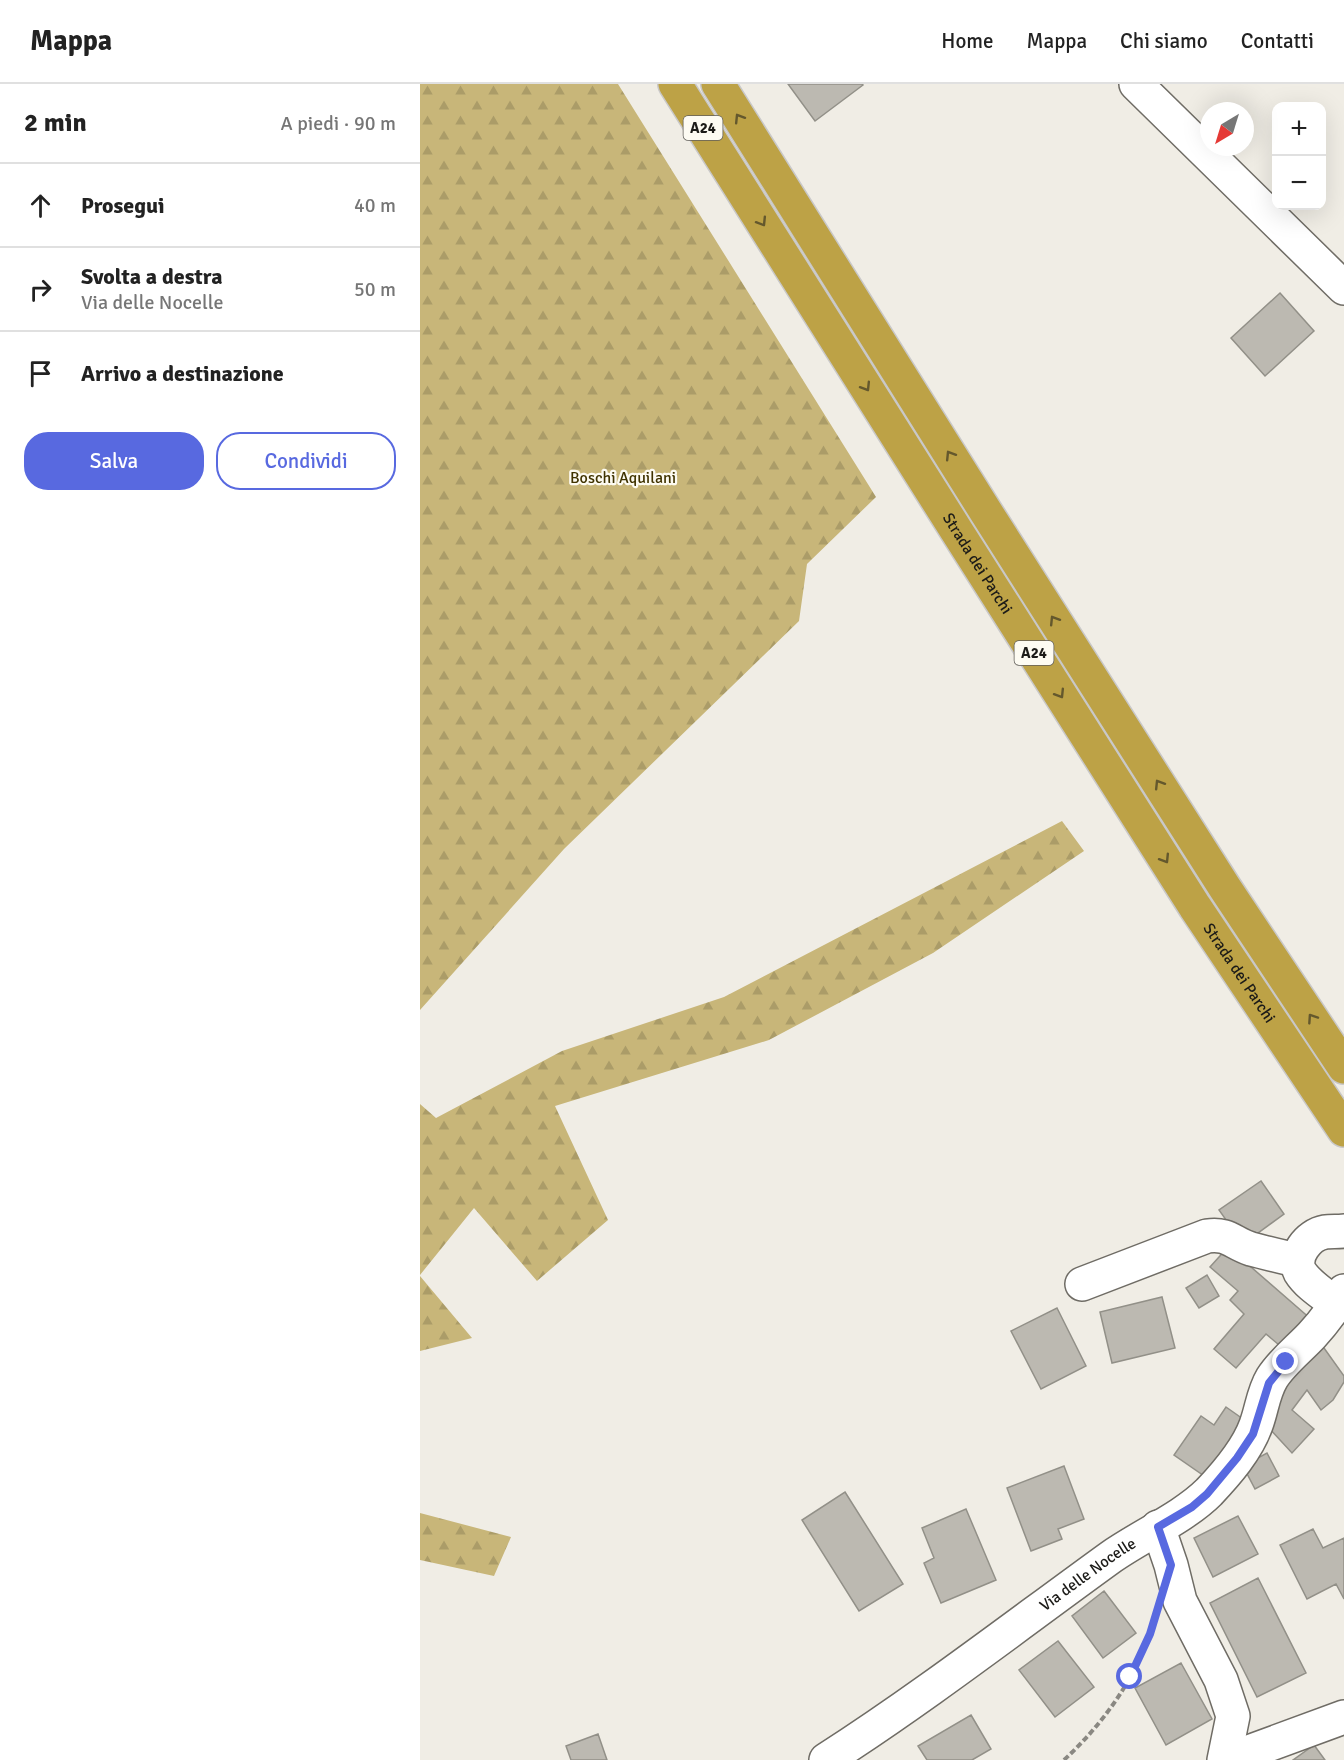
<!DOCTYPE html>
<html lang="it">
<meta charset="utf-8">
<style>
body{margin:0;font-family:Signika,sans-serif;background:#f6f6f6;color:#222}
.controls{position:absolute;right:18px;top:18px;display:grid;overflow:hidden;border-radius:12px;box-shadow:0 6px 24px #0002}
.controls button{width:54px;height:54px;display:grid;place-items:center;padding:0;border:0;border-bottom:2px solid #e0e0e0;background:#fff;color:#222;font:30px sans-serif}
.compass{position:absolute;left:780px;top:18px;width:54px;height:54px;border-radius:50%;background:#fff;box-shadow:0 6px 24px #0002;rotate:218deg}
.stop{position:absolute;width:18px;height:18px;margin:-14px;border:4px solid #5869e0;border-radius:50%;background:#fff}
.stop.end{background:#5869e0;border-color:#fff;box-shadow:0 2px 6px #0008}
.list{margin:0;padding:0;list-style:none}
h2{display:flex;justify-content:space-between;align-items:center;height:78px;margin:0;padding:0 24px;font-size:26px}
h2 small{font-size:20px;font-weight:400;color:#767676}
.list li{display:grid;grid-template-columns:39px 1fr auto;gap:18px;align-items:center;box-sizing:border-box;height:84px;padding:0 24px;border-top:2px solid #e0e0e0}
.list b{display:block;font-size:22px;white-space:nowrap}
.list p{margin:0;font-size:20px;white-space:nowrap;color:#767676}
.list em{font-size:20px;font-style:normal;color:#767676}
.actions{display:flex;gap:12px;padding:18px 24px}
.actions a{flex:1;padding:14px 0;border:2px solid #5869e0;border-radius:24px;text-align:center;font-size:21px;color:#5869e0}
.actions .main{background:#5869e0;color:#fff}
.icon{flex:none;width:33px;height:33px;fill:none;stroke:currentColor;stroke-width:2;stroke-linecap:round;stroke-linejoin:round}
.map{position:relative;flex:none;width:924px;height:1676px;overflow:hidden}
header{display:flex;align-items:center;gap:36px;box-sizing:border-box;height:84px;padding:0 30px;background:#fff;border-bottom:2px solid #e0e0e0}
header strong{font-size:28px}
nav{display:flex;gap:33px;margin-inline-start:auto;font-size:21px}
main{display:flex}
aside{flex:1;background:#fff}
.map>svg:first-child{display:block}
.forest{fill:url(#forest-firs)}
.building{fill:#bcb9b1;stroke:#929088;stroke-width:1.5}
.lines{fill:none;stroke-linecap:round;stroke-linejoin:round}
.minor-casing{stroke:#6f6c65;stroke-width:36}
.highway-casing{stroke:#c9c8c8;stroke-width:36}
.path{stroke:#8a8882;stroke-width:4;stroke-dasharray:6 3;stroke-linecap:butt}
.minor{stroke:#fff;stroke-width:33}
.highway{stroke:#bda246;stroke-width:33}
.oneway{stroke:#64582d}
.route{stroke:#5869e0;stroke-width:8}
.labels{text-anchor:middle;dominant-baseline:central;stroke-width:4.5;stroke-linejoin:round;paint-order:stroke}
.shield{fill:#fdfbf2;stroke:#605e59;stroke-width:1.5}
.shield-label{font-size:15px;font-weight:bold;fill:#1c1b18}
.park-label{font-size:16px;fill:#403300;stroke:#fdfbf2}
.street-label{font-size:16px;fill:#1c1b18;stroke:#fdfbf2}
</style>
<header>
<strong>Mappa</strong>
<nav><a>Home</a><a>Mappa</a><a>Chi siamo</a><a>Contatti</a></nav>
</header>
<main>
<aside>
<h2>2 min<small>A piedi · 90 m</small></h2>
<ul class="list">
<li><svg class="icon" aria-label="ahead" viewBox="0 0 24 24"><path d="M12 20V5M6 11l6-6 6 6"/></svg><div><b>Prosegui</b></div><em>40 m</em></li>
<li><svg class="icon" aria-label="right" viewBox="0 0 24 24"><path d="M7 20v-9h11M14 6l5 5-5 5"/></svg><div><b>Svolta a destra</b><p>Via delle Nocelle</p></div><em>50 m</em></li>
<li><svg class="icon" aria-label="arrive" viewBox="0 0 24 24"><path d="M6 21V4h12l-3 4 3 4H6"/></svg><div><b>Arrivo a destinazione</b></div></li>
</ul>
<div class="actions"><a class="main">Salva</a><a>Condividi</a></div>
</aside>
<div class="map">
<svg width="924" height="1676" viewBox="0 0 924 1676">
<defs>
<pattern id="forest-firs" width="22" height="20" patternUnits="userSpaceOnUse" patternTransform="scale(1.5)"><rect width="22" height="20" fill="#c8b679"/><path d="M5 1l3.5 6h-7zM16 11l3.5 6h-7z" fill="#ab9c68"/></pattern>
</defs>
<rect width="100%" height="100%" fill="#f0ede5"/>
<path class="forest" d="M0,0H198L456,413L387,480L379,537L144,765L0,926Z
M642,737L664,767L513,869L349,956L135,1022L188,1136L117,1197L54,1124L0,1191V1020L16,1034L142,967L304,913Z
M0,1192L52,1254L0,1267Z
M0,1429L91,1453L74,1492L0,1476Z"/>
<path class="building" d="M368,0H442L443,1L395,37Z
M860,209L894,247L845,292L811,254Z
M841,1097L864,1130L823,1160L799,1126Z
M808,1163L892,1236L865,1266L846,1250L816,1284L794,1265L824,1230L810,1216L818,1207L790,1183Z
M787,1191L799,1212L779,1224L766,1204Z
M742,1213L755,1264L692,1279L680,1228Z
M637,1224L666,1282L621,1305L591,1247Z
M899,1257L924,1292V1298L913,1316L901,1326L887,1306L872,1326L894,1345L872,1369L848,1343L850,1309Z
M806,1323L830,1340L790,1396L754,1371L781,1332L794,1341Z
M847,1369L859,1392L835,1405L823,1382Z
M644,1382L664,1435L638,1445L642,1455L611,1467L587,1404Z
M425,1408L483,1500L439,1527L382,1436Z
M546,1425L576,1496L521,1519L504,1479L514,1474L502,1444Z
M818,1432L838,1470L793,1493L774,1454Z
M893,1445L903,1464L924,1454V1515L916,1500L887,1515L860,1461Z
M838,1494L886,1589L837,1613L790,1519Z
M684,1507L716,1549L683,1574L652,1532Z
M638,1557L674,1603L635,1633L599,1586Z
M761,1579L792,1635L746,1661L715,1604Z
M551,1631L571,1665L552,1676H507L498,1662Z
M178,1650L187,1676H151L146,1662Z
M894,1661L905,1676H873Z"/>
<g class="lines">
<g class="minor-casing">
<g id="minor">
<path d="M716,0L924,204"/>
<path d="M662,1200L787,1152C809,1149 812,1159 831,1165C847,1169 862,1173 877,1176"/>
<path d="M916,1220C905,1211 888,1201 880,1188C872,1172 888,1151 905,1148C911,1147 918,1148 924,1147"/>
<path d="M738,1443L751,1481L760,1517L801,1596L813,1632L804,1676"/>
<path id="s1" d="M406,1676C504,1613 597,1541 691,1473C721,1452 764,1433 789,1408C807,1389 827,1366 836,1341C842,1325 843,1309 852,1294C862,1278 879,1265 892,1251C904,1238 915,1223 924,1207"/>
<path d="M807,1676L924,1633"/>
</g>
</g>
<g class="highway-casing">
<g id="highway">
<path id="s2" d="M255,0L536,446L775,823L924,1046"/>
<path d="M298,0L566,428L805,804L924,983"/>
</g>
</g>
<path class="path" d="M644,1676C686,1637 718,1591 735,1535"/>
<use href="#minor" class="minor"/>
<use href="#highway" class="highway"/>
</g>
<defs><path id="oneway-chevron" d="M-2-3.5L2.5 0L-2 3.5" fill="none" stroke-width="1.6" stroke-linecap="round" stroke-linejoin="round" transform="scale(1.5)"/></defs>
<g class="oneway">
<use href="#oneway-chevron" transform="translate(319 34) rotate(-122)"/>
<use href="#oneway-chevron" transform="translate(342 138) rotate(58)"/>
<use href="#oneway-chevron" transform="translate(446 303) rotate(58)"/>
<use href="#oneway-chevron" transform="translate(530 371) rotate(-122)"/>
<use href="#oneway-chevron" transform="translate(634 536) rotate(-122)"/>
<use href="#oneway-chevron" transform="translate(640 610) rotate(58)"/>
<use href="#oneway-chevron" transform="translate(739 700) rotate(-122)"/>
<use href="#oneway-chevron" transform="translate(745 775) rotate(58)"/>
<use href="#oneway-chevron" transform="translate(892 934) rotate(-124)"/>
</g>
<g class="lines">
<path class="route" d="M710,1593L730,1550L751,1481L738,1443L772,1423L787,1410L817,1374L833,1350L849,1299L866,1278"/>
</g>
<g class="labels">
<g class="shield">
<rect x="263.5" y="32" width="39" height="24" rx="4.5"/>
<rect x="594.5" y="557" width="39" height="24" rx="4.5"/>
</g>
<g class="shield-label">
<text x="283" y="44">A24</text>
<text x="614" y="569">A24</text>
</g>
<g class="park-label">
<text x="203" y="394">Boschi Aquilani</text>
</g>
<g class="street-label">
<text stroke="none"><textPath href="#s2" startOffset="567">Strada dei Parchi</textPath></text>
<text stroke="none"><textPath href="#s2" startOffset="1053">Strada dei Parchi</textPath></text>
<text stroke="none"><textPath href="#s1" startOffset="321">Via delle Nocelle</textPath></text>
</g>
</g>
</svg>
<div class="controls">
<button>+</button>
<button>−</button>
</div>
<svg class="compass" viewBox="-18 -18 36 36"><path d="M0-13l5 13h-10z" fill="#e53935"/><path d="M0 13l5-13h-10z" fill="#767676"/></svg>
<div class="stop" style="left:710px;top:1593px"></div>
<div class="stop end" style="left:866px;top:1278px"></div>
</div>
</main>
